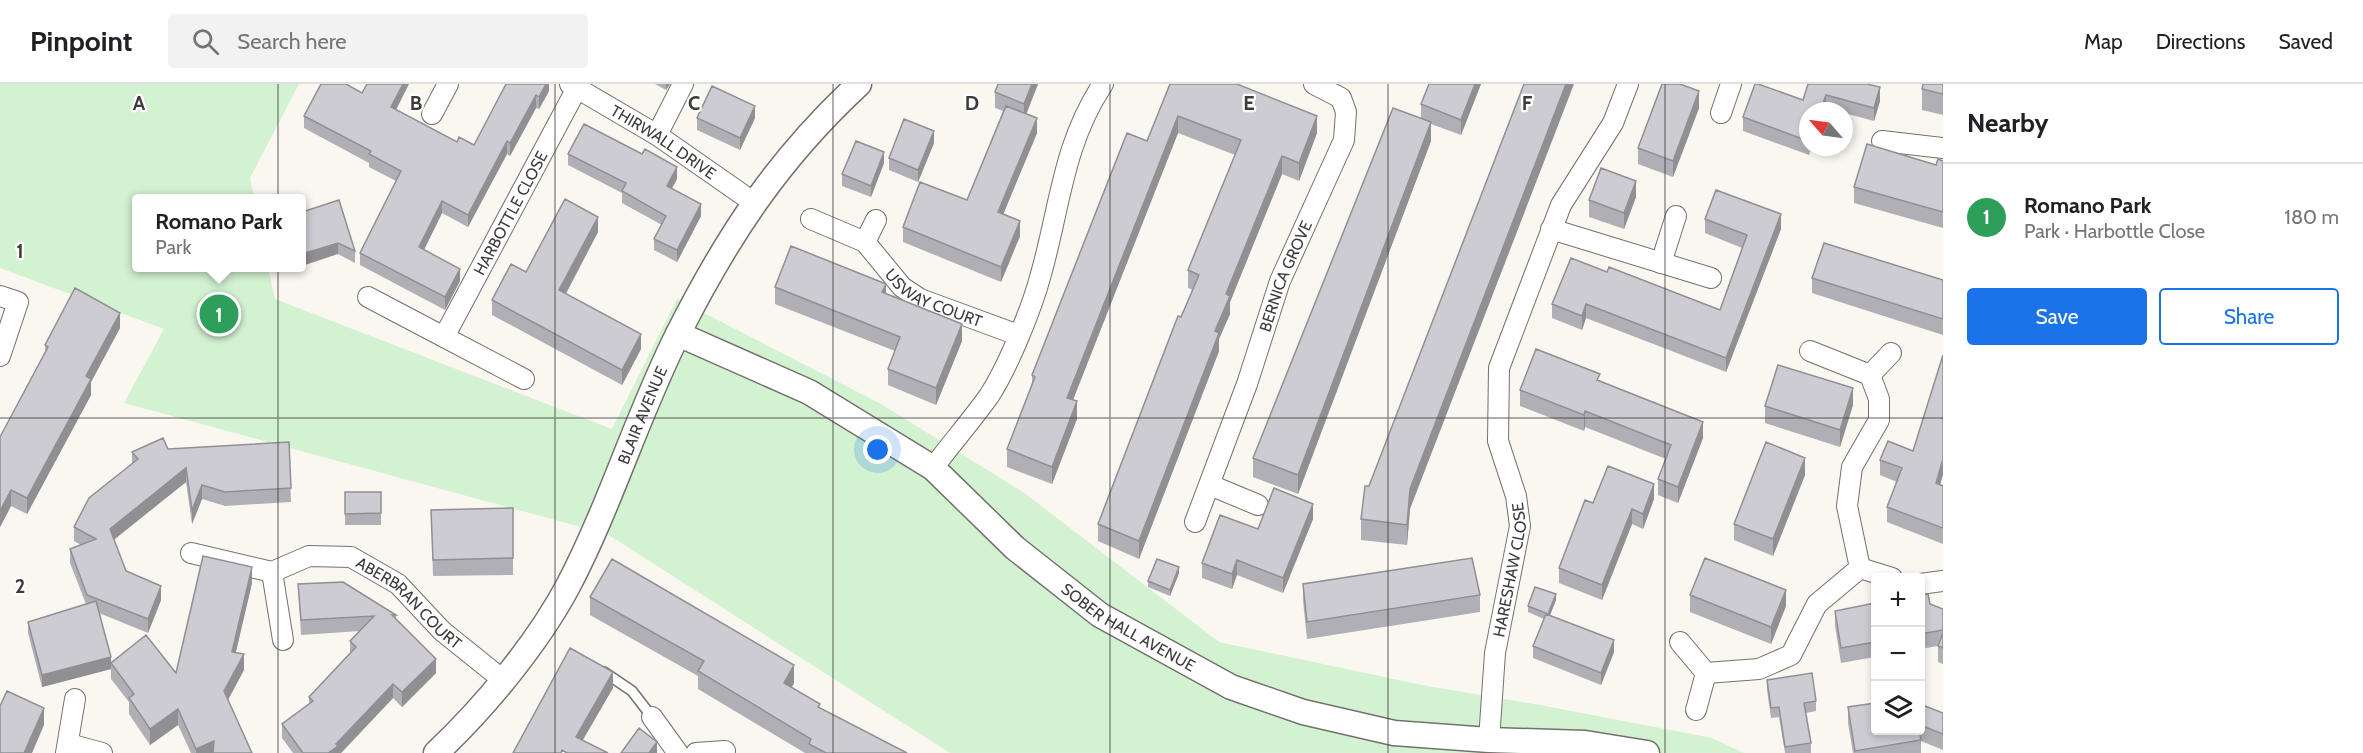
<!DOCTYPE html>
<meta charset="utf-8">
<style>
body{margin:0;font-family:Cabin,sans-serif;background:#f2f2f2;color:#202124}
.controls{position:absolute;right:18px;bottom:18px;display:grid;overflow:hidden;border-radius:6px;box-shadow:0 3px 9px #0003}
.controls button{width:54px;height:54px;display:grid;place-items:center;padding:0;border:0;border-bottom:2px solid #e0e0e0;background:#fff;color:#202124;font:30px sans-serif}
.compass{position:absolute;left:1799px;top:18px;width:54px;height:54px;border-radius:50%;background:#fff;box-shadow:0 3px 9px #0003;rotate:298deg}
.you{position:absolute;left:878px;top:366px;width:21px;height:21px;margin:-15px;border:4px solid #fff;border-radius:50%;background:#1a73e8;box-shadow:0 0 0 9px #1a73e833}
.badge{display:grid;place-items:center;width:39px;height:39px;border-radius:50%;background:#1a73e8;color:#fff;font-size:20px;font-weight:700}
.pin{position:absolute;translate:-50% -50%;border:3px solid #fff;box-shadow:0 2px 6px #0006}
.popup{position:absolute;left:132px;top:110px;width:174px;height:78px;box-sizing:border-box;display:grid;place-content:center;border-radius:6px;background:#fff;filter:drop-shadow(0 2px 4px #0005);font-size:20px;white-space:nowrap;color:#757577}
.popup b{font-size:22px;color:#202124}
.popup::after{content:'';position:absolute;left:50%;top:100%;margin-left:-12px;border:12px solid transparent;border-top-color:#fff}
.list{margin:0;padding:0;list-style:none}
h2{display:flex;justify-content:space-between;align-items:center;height:78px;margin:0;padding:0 24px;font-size:26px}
h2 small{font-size:20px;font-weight:400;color:#757577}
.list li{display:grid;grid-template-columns:39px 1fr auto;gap:18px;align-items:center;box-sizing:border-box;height:108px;padding:0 24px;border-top:2px solid #e0e0e0}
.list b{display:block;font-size:22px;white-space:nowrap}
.list p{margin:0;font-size:20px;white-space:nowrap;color:#757577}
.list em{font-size:20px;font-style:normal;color:#757577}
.actions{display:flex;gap:12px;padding:18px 24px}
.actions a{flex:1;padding:14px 0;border:2px solid #1a73e8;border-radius:6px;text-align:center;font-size:21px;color:#1a73e8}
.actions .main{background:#1a73e8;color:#fff}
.icon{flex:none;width:33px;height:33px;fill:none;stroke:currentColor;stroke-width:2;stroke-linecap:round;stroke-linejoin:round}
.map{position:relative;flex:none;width:1943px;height:669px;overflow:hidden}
header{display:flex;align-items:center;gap:36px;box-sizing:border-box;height:84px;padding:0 30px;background:#fff;border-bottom:2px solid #e0e0e0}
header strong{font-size:28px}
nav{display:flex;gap:33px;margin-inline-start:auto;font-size:21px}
.search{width:420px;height:54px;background:#f2f2f2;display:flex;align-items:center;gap:15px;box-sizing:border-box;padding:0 21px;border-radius:6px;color:#757577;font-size:22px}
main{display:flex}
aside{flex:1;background:#fff}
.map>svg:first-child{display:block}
.green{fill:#d3f2d1}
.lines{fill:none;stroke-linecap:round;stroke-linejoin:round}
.service-casing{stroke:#73716b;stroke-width:12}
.minor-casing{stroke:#73716b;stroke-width:22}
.tertiary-casing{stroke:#73716b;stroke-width:27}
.service{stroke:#fff;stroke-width:9}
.minor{stroke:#fff;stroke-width:20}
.tertiary{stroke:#fff;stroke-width:24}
.wall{fill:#b0afb5}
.shaded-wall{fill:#908f94}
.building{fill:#cdccd3;stroke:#908f94;stroke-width:1.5}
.grid{fill:none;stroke:#3d3c3a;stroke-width:1.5;stroke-opacity:0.55}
.labels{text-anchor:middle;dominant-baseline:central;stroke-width:4.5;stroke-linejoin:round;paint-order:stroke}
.street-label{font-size:16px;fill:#3d3c3a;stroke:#fff}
.grid-label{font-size:20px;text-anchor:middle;font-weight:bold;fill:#3d3c3a;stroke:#fff;stroke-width:4.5;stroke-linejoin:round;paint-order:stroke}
</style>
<header>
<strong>Pinpoint</strong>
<div class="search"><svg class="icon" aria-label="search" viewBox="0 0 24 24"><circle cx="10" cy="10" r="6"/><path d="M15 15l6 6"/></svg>Search here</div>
<nav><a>Map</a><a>Directions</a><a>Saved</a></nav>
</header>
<main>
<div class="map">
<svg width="1943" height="669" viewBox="0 0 1943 669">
<rect width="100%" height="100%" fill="#faf7f1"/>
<path class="green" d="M0,0H299L250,94L254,114L136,115V184H268L275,215L612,345L677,215L881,320L1023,408L1219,558L1422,601L1540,621L1712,654L1744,669H950L607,450L124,319L164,245L0,184Z"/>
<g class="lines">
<g class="service-casing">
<path id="service" d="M604,588L632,607L652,633"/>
</g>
<g class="minor-casing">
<g id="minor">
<path id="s1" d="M570,0L657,51L753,118"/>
<path d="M1721,29L1731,0"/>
<path d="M432,30L448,0"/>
<path d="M657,51L683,0"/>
<path d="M1882,57L1943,64"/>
<path id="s2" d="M811,135L865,158L902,203L920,215L1018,251"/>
<path d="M1551,145L1711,194"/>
<path d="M865,158L876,136"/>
<path d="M1661,179L1676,132"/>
<path d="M0,212L18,218L0,272"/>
<path d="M368,213L444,253"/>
<path d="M1810,267L1870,291L1879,315V336L1852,383L1847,422L1860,484"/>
<path d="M1870,291L1891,269"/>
<path id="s3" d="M524,295L444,253L577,4"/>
<path d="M933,384C951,360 971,337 989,312C1008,283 1032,224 1041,190C1060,123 1063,60 1103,0"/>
<path d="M1210,401L1258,421"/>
<path id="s4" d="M1195,438L1247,300L1280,197L1344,56L1346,28L1341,14L1314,0"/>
<path id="s5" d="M191,469L272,488L309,472L351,473L398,500L442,547L503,596"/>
<path d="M1860,484L1892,494"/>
<path d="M272,488L283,556"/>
<path d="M1920,500L1943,497"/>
<path d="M1680,558L1706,589L1759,585L1791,571L1817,520L1860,484"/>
<path d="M1696,626L1706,589"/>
<path d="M652,633L678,669"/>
<path id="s6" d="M1489,656L1495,569L1520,442L1516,412L1498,357L1499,284L1561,121L1613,39L1628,0"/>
<path d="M69,660L102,669"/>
<path d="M66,669L75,615"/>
<path d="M696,669L725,667"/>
</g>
</g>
<g class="tertiary-casing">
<g id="tertiary">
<path id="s7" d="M678,250L809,308L933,384L1015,464L1100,531L1231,603L1303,628L1394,649L1489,656L1585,659L1647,669"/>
<path id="s8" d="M436,669C484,624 537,560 568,502C611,420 637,331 679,248C728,151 779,74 859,0"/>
</g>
</g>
<use href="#service" class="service"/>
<use href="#minor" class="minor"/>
<use href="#tertiary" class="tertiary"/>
</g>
<path class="wall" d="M549,0V7L539,25L536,24L510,72L507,70L468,143L442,129L424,166L460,197L445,226L360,181V169L396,97L369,83V79L304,44V32L396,26L457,58L474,61Z
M655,0H670L666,6Z
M1038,0L1026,30L1037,49L1003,130L1020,152L1001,198L903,158V143L967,116L1003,27L995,24V8Z
M1170,0L1317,49L1299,97L1282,90L1230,218V230L1219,255V267L1139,475L1098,457V440L1193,206L1188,204V186L1235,71L1178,49L1073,316L1077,335L1052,400L1007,383V365L1032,300V291L1147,57Z
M1429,0H1481L1461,51L1431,40V57L1298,410L1253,393V374L1421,34V20Z
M1808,0L1880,17L1874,37L1844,29V27H1838L1826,24L1808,27V63H1812L1809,71L1743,47V33L1803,16Z
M1943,0V31L1922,26V5Z
M1699,24L1673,93L1638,80V64Z
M697,34H755L740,66L697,46Z
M934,59L918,98L889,86V74Z
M568,70L677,95L672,104L701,132L677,178L654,166V155L662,141L622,119V109L568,81Z
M1943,77V144L1854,119V103L1936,81Z
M884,79L871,113L842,102V90Z
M1636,113L1624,145L1589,133V116Z
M302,128L355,167V179L338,170Z
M1705,135L1781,145L1726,288L1586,234L1582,246L1552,234V220L1607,188L1720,226L1742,164L1705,149Z
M598,148L566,210L641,265L622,301L492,231V216L526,188Z
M1812,194L1943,196V251L1812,209Z
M775,203L886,210L962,257L936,321L888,301V285L895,267L775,220Z
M120,244L91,298V311L27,430L11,422L0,443V353L45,270V261Z
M1600,297L1703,354L1678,419L1658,411V395L1666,375L1585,343L1584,347L1520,322V306Z
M1853,321L1840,363L1765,339V322Z
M289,358L291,418L225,422L202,415L192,440L186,398L114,455L126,487L161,516L148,549L99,529L111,585L42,603L28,549V538L86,520L70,479V465L81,461L74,457V443L132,379V368L168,365Z
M1880,376L1943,402V460L1887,438V423L1897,398L1880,391Z
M1805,391L1773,472L1734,456V440Z
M1369,402L1410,425L1407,461L1361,456V435Z
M345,408H381V441H345Z
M1654,415L1643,445L1632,440L1602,516L1559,499V484L1593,419Z
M513,424V491L433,492L431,427Z
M1313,435L1283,509L1237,491L1232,505L1202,494V479L1258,445Z
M1179,489L1170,512L1148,503V497Z
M252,499L236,568L244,586L228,616L252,669H191L178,641L150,661L129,630V618L111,595V579L176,589Z
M298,500L396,531V535L436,589L402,623L393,614L341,669H293L282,654V640L309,620V613L350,569V557L360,547L301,551Z
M1303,500L1480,511V528L1307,555L1303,517Z
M1690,511L1786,522L1771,560L1690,528Z
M1920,511L1930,520L1943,525V580L1938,578V562L1920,565Z
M590,513L794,599L792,603L820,624L907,669H805L698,605V592L590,531Z
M1556,516L1550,531L1614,568L1601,601L1533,574V562L1544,535L1528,528V522Z
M1875,519V573L1841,579L1835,542V527Z
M1767,596L1816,617V627L1806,629L1811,659V669H1785L1779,633L1771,634L1767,606Z
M1920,620L1943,629V666L1921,657V669H1853L1848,639V623L1875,646H1920Z"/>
<path class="shaded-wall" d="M403,0H409L391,36V23Z
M546,0H549V7L539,25V13Z
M666,0H670L666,6Z
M1032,0H1038L1024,36V20Z
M1475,0H1481L1461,51V36Z
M1566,0H1574L1410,425L1407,461V441L1410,405Z
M1880,3V17L1874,37V24Z
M1699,7V24L1673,93V77Z
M536,11V24L510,72V59Z
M1826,11V24L1825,27H1820Z
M755,22V34L740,66V54Z
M1178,32V49L1067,331V314Z
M1317,32V49L1299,97V79Z
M1037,34V49L998,143V128Z
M1431,38V57L1298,410V391Z
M934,47V59L918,98V86Z
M507,57V70L468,143V131Z
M884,68V79L871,113V102Z
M1282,72V90L1230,218V230L1219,255V267L1139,475V457L1226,210Z
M677,83V95L667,113V102Z
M1636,97V113L1624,145V129Z
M442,117V129L419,176V163Z
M701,120V132L677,178V166Z
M1781,130V145L1726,288V274Z
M598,133V148L559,222V206Z
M1020,137V152L1001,198V183Z
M338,159V170L302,182V170Z
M460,185V197L445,226V213Z
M886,200V216L882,208Z
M1586,220V234L1582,246V232Z
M120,229V244L91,298V311L27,430V414L86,292Z
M962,240V257L936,321V304Z
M641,250V265L622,301V286Z
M1853,304V321L1840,363V346Z
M1077,317V335L1052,400V383Z
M1585,327V343L1584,347V331Z
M1703,338V354L1678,419V403Z
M1805,374V391L1773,472V455Z
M1943,375V391L1936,414V399Z
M186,384V398L110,459V445Z
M1654,400V415L1643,445V430Z
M202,401V415L192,440V426Z
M11,406V422L0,443V427Z
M1313,420V435L1283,509V494Z
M1632,425V440L1602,516V501Z
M1237,476V491L1232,505V490Z
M252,483V499L232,584V568Z
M1179,483V489L1170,512V506Z
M161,502V516L148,549V535Z
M1786,506V522L1771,560V543Z
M1556,510V516L1548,536V530Z
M1614,556V568L1601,601V589Z
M244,570V586L224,623V607Z
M111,573V585L42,603V591Z
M436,575V589L402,623V608Z
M794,581V599L784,617V599Z
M613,588V604L576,668V653Z
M393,600V614L341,669H328Z
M44,624V641L32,669H24Z
M178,625V641L150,661V645Z
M214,657V669H196V665Z
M657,658V669H649Z"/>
<path class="building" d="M321,0H346L362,9L367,0H403L391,23L457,58L459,53L474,61L506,0H546L539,13L536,11L510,59L507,57L468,131L442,117L419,163L460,185L445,213L360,169L401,87L369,70L371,67L304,32Z
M998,0H1032L1024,20L995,8Z
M1170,0H1237L1317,32L1299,79L1282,72L1226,210L1230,212L1215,247L1219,249L1139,457L1098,440L1178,232L1181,233L1199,191L1188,186L1241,56L1178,32L1067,314L1077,317L1052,383L1007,365L1035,293L1032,291L1127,49L1147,57Z
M1429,0H1475L1461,36L1421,20Z
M1524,0H1566L1410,405L1407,441L1361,435L1365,402H1369Z
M1662,0H1680L1699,7L1673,77L1638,64Z
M1755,0H1758L1803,16L1808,0H1867L1880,3L1874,24L1826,11L1820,27H1808V57L1743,33Z
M1923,0H1943V10L1922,5Z
M712,2L755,22L740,54L697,34Z
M1006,22L1037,34L998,128L1020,137L1001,183L903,143L920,98L967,116Z
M1393,24L1431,38L1298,391L1253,374Z
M904,35L934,47L918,86L889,74Z
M584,40L642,70L645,65L677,83L667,102L701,120L677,166L654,155L666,132L622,107L626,99L568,70Z
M856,57L884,68L871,102L842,90Z
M1867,60L1936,81L1938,75L1943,77V128L1854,103Z
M1601,84L1636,97L1624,129L1589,116Z
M1716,106L1781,130L1726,274L1586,220L1582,232L1552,220L1571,174L1607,188L1609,183L1720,226L1747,151L1705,135Z
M565,115L598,133L559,206L641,250L622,286L492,216L511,180L526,188Z
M339,116L355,167L338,159L302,170V128Z
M1824,159L1943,196V235L1812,194Z
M791,162L886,200L882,208L962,240L936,304L888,285L900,253L775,203Z
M75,204L120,229L86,292L91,295L27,414L11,406L0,427V353L48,263L45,261Z
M1536,265L1600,290L1597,296L1703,338L1678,403L1658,395L1671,361L1585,327L1584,331L1520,306Z
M1943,271V375L1936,399L1943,402V444L1887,423L1902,384L1880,376L1888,357L1913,367Z
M1778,281L1853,304L1840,346L1765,322Z
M163,354L168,365L289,358L291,404L225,408L202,401L192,426L186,384L110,445L126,487L161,502L148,535L87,511L70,465L96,455L74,443L89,414L138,375L132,368Z
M1766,358L1805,374L1773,455L1734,440Z
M1608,382L1654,400L1643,430L1632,425L1602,501L1559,484L1585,416L1593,419Z
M1274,404L1313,420L1283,494L1237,476L1232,490L1202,479L1220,431L1258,445Z
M345,408H381V429L345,430Z
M513,424V474L433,476L431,426Z
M203,472L252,483L232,568L244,570L224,607L252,669H213L214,657L196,665L178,625L150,645L129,614L134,610L111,579L146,551L176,589Z
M1472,474L1480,511L1307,538L1303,500Z
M1705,474L1786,506L1771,543L1690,511Z
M612,475L794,581L784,599L820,620L818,623L907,669H826L809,660L811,655L698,587L704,577L590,513Z
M1157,475L1179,483L1170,506L1148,497Z
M343,498L396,531H392L436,575L402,608L393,600L336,660L338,662L328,669H303L282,640L313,617L309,613L356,563L350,557L374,532L301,536L298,500Z
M1535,503L1556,510L1548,530L1528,522Z
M1928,510L1930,520L1943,525V546L1920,550V511Z
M96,517L111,573L42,591L28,538Z
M1875,519V558L1841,564L1835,527Z
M1546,530L1614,556L1601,589L1533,562Z
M1943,549V564L1938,562Z
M570,564L613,588L576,653L608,669H567L562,666L561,669H513Z
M1812,589L1816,617L1804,619L1811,659L1785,663L1779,623L1771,624L1767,596Z
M7,607L44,624L24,669H0V622Z
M1875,619V646H1919L1921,656L1855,667L1848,623Z
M1920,620L1943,629V650L1920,641Z
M639,644L657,658L649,669H621Z"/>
<path class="grid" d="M278,0V669M555,0V669M833,0V669M1110,0V669M1388,0V669M1665,0V669M0,334H1943"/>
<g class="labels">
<g class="street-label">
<text stroke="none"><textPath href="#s1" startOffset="110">THIRWALL DRIVE</textPath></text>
<text stroke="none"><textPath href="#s3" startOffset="231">HARBOTTLE CLOSE</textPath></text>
<text stroke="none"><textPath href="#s4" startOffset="262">BERNICA GROVE</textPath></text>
<text stroke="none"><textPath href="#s2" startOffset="150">USWAY COURT</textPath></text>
<text stroke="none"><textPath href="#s8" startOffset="400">BLAIR AVENUE</textPath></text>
<text stroke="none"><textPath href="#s6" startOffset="172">HARESHAW CLOSE</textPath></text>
<text stroke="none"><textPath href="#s5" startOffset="240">ABERBRAN COURT</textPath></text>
<text stroke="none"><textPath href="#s7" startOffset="542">SOBER HALL AVENUE</textPath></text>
</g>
</g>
<g class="grid-label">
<text x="139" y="26">A</text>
<text x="416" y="26">B</text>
<text x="694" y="26">C</text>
<text x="972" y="26">D</text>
<text x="1249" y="26">E</text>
<text x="1527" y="26">F</text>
<text x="20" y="174">1</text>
<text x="20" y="509">2</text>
</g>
</svg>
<div class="controls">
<button>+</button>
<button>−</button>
<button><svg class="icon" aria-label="layers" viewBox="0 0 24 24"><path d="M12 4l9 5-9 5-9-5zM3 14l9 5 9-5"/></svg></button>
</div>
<svg class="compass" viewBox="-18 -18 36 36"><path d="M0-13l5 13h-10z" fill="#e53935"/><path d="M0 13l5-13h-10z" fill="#757577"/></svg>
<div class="you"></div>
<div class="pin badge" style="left:219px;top:230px;background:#2e9e5b">1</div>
<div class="popup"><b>Romano Park</b>Park</div>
</div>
<aside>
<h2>Nearby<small></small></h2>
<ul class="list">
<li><span class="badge" style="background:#2e9e5b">1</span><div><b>Romano Park</b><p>Park · Harbottle Close</p></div><em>180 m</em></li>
</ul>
<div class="actions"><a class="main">Save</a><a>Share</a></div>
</aside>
</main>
